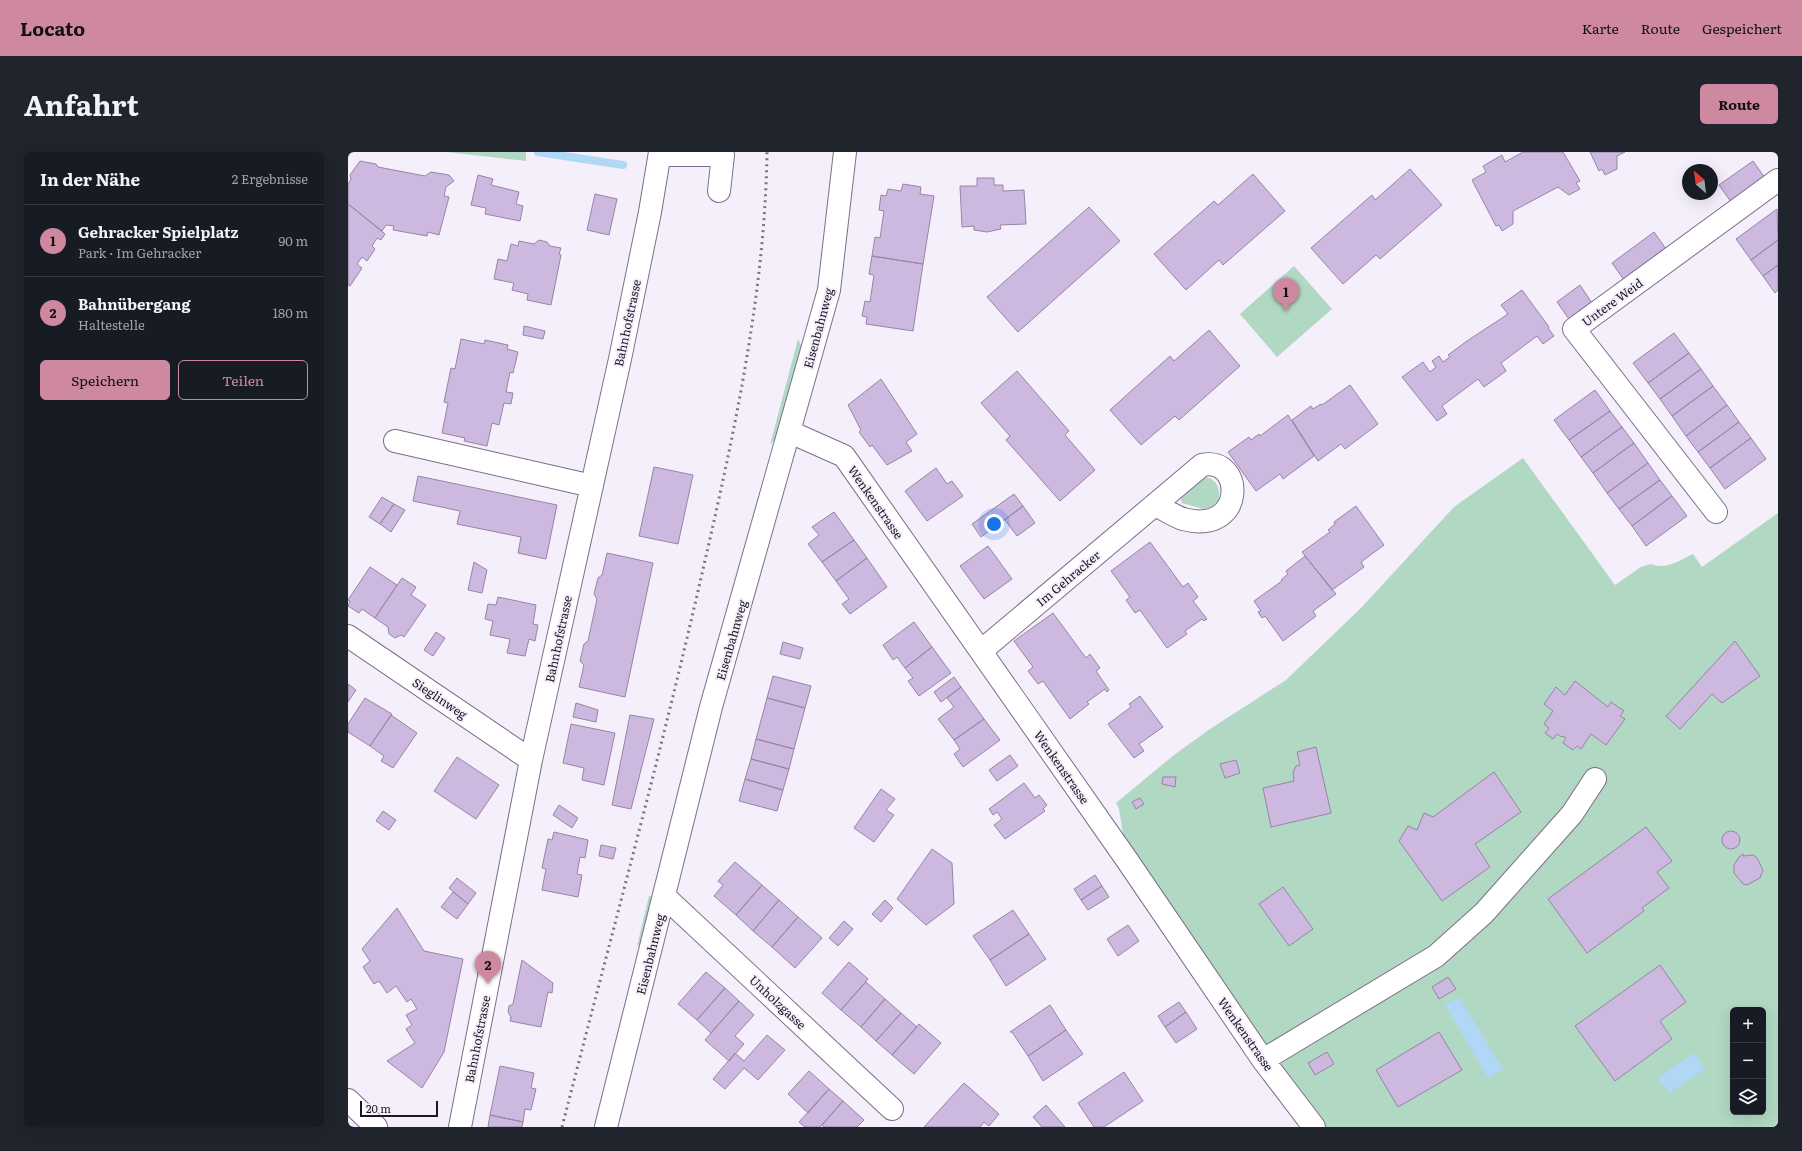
<!DOCTYPE html>
<html lang="de">
<meta charset="utf-8">
<style>
body{margin:0;font-family:Literata,serif;background:#20242c;color:#f1f3f6}
.controls{position:absolute;right:12px;bottom:12px;display:grid;overflow:hidden;border-radius:6px;box-shadow:0 4px 16px #0002}
.controls button{width:36px;height:36px;display:grid;place-items:center;padding:0;border:0;border-bottom:1px solid #363941;background:#171b24;color:#f1f3f6;font:20px sans-serif}
.compass{position:absolute;left:1334px;top:12px;width:36px;height:36px;border-radius:50%;background:#171b24;box-shadow:0 4px 16px #0002;rotate:332deg}
.scale{position:absolute;left:12px;bottom:10px;width:78px;box-sizing:border-box;padding-left:4px;border:2px solid #1e1723;border-top:0;font-size:11px;line-height:14px;white-space:nowrap;color:#1e1723;-webkit-text-stroke:3px #f5eefb;paint-order:stroke}
.you{position:absolute;left:646px;top:372px;width:14px;height:14px;margin:-10px;border:3px solid #fff;border-radius:50%;background:#1a73e8;box-shadow:0 0 0 6px #1a73e833}
.badge{display:grid;place-items:center;width:26px;height:26px;border-radius:50%;background:#ce89a0;color:#111;font-size:13px;font-weight:700}
.pin{position:absolute;translate:-50% -33px;filter:drop-shadow(0 1px 2px #0008)}
.pin::after{content:'';position:absolute;top:21px;width:14px;height:12px;background:inherit;clip-path:polygon(0 0,100% 0,50% 100%)}
.list{margin:0;padding:0;list-style:none}
h2{display:flex;justify-content:space-between;align-items:center;height:52px;margin:0;padding:0 16px;font-size:17px}
h2 small{font-size:13px;font-weight:400;color:#9ea1a6}
.list li{display:grid;grid-template-columns:26px 1fr auto;gap:12px;align-items:center;box-sizing:border-box;height:72px;padding:0 16px;border-top:1px solid #363941}
.list b{display:block;font-size:15px;white-space:nowrap}
.list p{margin:0;font-size:13px;white-space:nowrap;color:#9ea1a6}
.list em{font-size:13px;font-style:normal;color:#9ea1a6}
.actions{display:flex;gap:8px;padding:12px 16px}
.actions a{flex:1;padding:9px 0;border:1px solid #ce89a0;border-radius:6px;text-align:center;font-size:14px;color:#ce89a0}
.actions .main{background:#ce89a0;color:#111}
.icon{flex:none;width:22px;height:22px;fill:none;stroke:currentColor;stroke-width:2;stroke-linecap:round;stroke-linejoin:round}
.map{position:relative;flex:none;width:1430px;height:975px;overflow:hidden;border-radius:6px}
header{display:flex;align-items:center;gap:24px;box-sizing:border-box;height:56px;padding:0 20px;background:#ce89a0;color:#111}
header strong{font-size:19px}
nav{display:flex;gap:22px;margin-inline-start:auto;font-size:14px}
.intro{display:flex;align-items:center;justify-content:space-between;box-sizing:border-box;height:96px;padding:0 24px}
h1{margin:0;font-size:28px}
.button{padding:10px 18px;border-radius:6px;background:#ce89a0;color:#111;font-size:14px;font-weight:700}
main{display:flex;gap:24px;padding:0 24px}
aside{flex:1;background:#171b24;border-radius:6px;box-shadow:0 4px 16px #0002}
.map>svg:first-child{display:block}
.green{fill:#b1d8c2;fill-rule:evenodd}
.water{fill:#b1d7f7}
.lines{fill:none;stroke-linecap:round;stroke-linejoin:round}
.stream{stroke:#b1d7f7;stroke-width:8}
.building{fill:#cdb8df;stroke:#9685a4}
.minor-casing{stroke:#7d6d8b;stroke-width:24}
.minor{stroke:#fff;stroke-width:22}
.rail{stroke:#7a7380;stroke-width:3;stroke-dasharray:2 4;stroke-linecap:butt}
.labels{text-anchor:middle;dominant-baseline:central;stroke-width:4;stroke-linejoin:round;paint-order:stroke}
.street-label{font-size:12px;fill:#1e1723;stroke:#f5eefb}
</style>
<header>
<strong>Locato</strong>
<nav><a>Karte</a><a>Route</a><a>Gespeichert</a></nav>
</header>
<div class="intro"><h1>Anfahrt</h1><a class="button">Route</a></div>
<main>
<aside>
<h2>In der Nähe<small>2 Ergebnisse</small></h2>
<ul class="list">
<li><span class="badge">1</span><div><b>Gehracker Spielplatz</b><p>Park · Im Gehracker</p></div><em>90 m</em></li>
<li><span class="badge">2</span><div><b>Bahnübergang</b><p>Haltestelle</p></div><em>180 m</em></li>
</ul>
<div class="actions"><a class="main">Speichern</a><a>Teilen</a></div>
</aside>
<div class="map">
<svg width="1430" height="975" viewBox="0 0 1430 975">
<rect width="100%" height="100%" fill="#f5eefb"/>
<path class="green" d="M99,0H178V9Z
M946,114L984,157L929,205L892,162Z
M450,187L454,195L434,279L422,293Z
M1175,306L1267,433L1293,415L1303,412C1319,418 1330,409 1345,402L1354,415L1430,361V975H966L779,708L771,657L768,651L826,603L862,577L938,528L1013,456L1106,355ZM1385,858H1415V960H1385Z
M856,325C870,327 873,338 870,350L859,358L834,351L832,344Z
M301,744L308,745L296,789L289,794Z"/>
<path class="water" d="M1111,845L1155,917L1140,926L1097,853Z
M1346,901L1357,917L1321,941L1310,926Z"/>
<g class="lines">
<path class="stream" d="M190,0L275,13"/>
</g>
<path class="building" d="M1175,0H1215L1232,29L1228,31L1232,37L1221,43L1210,35L1165,59V72L1154,79L1151,73L1148,74L1124,28L1138,20L1135,14L1154,3L1157,10Z
M1242,0H1277L1269,4V17L1257,23L1254,17L1251,19Z
M12,9L28,12L30,15L77,24L83,20L101,23L106,29L98,35L96,44L101,45L91,83L80,80L79,84L45,78L46,74L38,73L34,79L0,52V32L3,27L2,23Z
M1405,9L1417,26L1383,50L1371,33Z
M1062,17L1094,53L1032,107L1028,103L995,132L963,96L1024,43L1027,48Z
M905,22L937,59L875,113L871,108L838,138L806,102L866,49L870,53Z
M130,23L145,27L143,33L171,40L168,52L175,54L172,69L137,62L138,56L123,53Z
M629,26H646V33H655V39L676,38L678,72L652,73L653,77L639,80L626,78V74L614,75L612,34H629Z
M555,32L573,35L572,42L586,44L575,112L524,104L527,85L532,86L536,59L531,58L533,43L538,44L540,37L553,39Z
M247,42L269,47L261,83L239,78Z
M0,52L37,82L33,88L29,86L24,94L27,97L19,109L14,105L9,112L14,116L2,134L0,133Z
M741,55L772,89L670,180L639,145Z
M1429,57L1430,88L1403,108L1388,87Z
M1306,80L1318,97L1276,128L1264,111Z
M191,88L199,90L202,94L213,96L211,102L213,103L203,153L179,148L180,142L164,138L166,131L146,127L150,107L159,109L163,92L170,94L171,89L186,92Z
M1430,88V113L1415,124L1403,108Z
M524,104L575,112L565,179L518,172L519,165L514,164L517,149L522,150L526,123L521,122Z
M1430,113V138L1427,141L1415,124Z
M1232,133L1244,151L1221,167L1209,150Z
M1174,138L1201,175L1200,176L1206,184L1195,192L1189,184L1153,211L1158,219L1136,235L1130,227L1094,254L1099,262L1089,269L1054,225L1075,210L1082,220L1088,215L1084,209L1091,204L1095,210L1102,205L1100,203L1119,189L1160,162L1153,153Z
M176,174L197,179L195,187L175,183Z
M861,178L892,214L831,268L827,264L793,293L762,258L822,204L826,209Z
M1326,181L1341,201L1300,231L1285,211Z
M113,187L136,192L137,188L160,193L159,197L170,200L165,221L162,220L158,240L165,241L163,252L156,251L151,273L144,271L139,294L116,289L117,286L94,281L100,251L96,250L103,216L107,217Z
M1341,201L1353,217L1312,247L1300,231Z
M1353,217L1365,234L1324,264L1312,247Z
M669,219L721,279L717,283L747,318L712,349L658,288L662,284L633,251Z
M533,227L569,282L558,290L564,299L539,313L524,293L522,295L511,280L513,278L500,253Z
M1002,233L1030,272L997,297L993,292L970,309L944,268L963,254L965,257L973,252L974,253Z
M1365,234L1379,253L1338,284L1324,264Z
M1247,238L1262,259L1221,288L1206,268Z
M1379,253L1391,270L1350,300L1338,284Z
M1262,259L1274,275L1233,305L1221,288Z
M940,263L966,304L935,327L932,322L908,339L880,300L901,285L903,288L911,282L912,284Z
M1391,270L1403,286L1362,316L1350,300Z
M1274,275L1286,291L1245,321L1233,305Z
M1403,286L1418,307L1377,337L1362,316Z
M1286,291L1300,311L1259,341L1245,321Z
M1300,311L1312,328L1271,357L1259,341Z
M306,315L345,323L330,392L291,384Z
M588,316L599,332L604,329L615,344L579,369L557,339Z
M70,324L209,353L198,407L170,401L173,385L109,372L112,359L65,349Z
M1312,328L1324,344L1284,374L1271,357Z
M666,342L675,354L633,385L624,372Z
M1324,344L1339,364L1298,394L1284,374Z
M34,345L46,352L32,372L21,365Z
M46,352L57,358L43,380L32,372Z
M675,354L687,371L669,384L657,368Z
M1008,354L1036,393L1013,410L1016,415L984,438L954,400L982,380L980,378L987,372L986,370Z
M486,360L506,388L474,410L460,392L471,383L464,375Z
M506,388L519,406L488,429L474,410Z
M802,390L835,435L840,431L850,445L845,449L859,467L856,469L854,467L837,479L839,482L819,496L792,458L787,461L778,448L782,445L763,419Z
M640,394L664,427L636,447L612,414Z
M259,401L305,411L277,545L231,535L236,513L232,509L236,492L240,489L249,447L246,442L250,426L254,423Z
M957,404L988,442L965,459L968,464L935,489L917,464L914,466L910,460L913,459L906,449L934,429L933,428L940,422L938,419Z
M519,406L539,435L502,462L494,452L501,447L488,429Z
M126,410L139,418L134,441L120,438Z
M22,415L49,433L27,466L14,457L11,461L0,454L2,449L0,448Z
M54,426L68,435L63,443L78,453L56,485L53,483L47,486L41,482L40,475L27,466Z
M150,445L188,453L185,472L190,473L187,489L181,487L177,504L159,501L162,487L142,483L145,469L137,467L140,452L148,453Z
M705,461L738,506L742,502L752,516L748,519L761,538L759,540L757,537L739,550L741,552L722,567L695,529L690,532L680,519L685,515L666,489Z
M566,470L584,495L557,516L549,505L545,508L535,493Z
M88,480L97,486L85,504L76,498Z
M1387,489L1412,524L1374,551L1364,542L1332,577L1318,564Z
M435,490L455,496L452,507L432,502Z
M584,495L603,521L571,544L560,529L565,526L557,516Z
M425,524L463,534L457,556L419,546Z
M606,525L613,535L593,550L586,540Z
M1227,529L1260,555L1263,550L1276,559L1272,564L1277,567L1258,593L1243,582L1233,597L1229,594L1225,598L1215,591L1218,586L1215,584L1214,585L1209,582L1205,587L1197,581L1201,576L1196,572L1205,559L1196,552L1208,535L1217,543Z
M0,532L8,538L0,550Z
M613,535L636,567L606,588L590,567L606,555L599,546Z
M792,544L815,575L791,592L796,599L786,606L760,572L783,555L781,552Z
M17,546L44,562L22,594L0,580V572Z
M419,546L457,556L446,597L408,587Z
M228,551L250,558L248,570L225,565Z
M43,563L69,581L45,616L33,609L36,604L22,594Z
M282,563L306,567L283,657L264,653Z
M636,567L652,588L615,615L606,602L612,597L606,588Z
M223,572L267,581L256,633L234,628L236,616L215,611Z
M408,587L446,597L441,617L403,607Z
M968,595L983,661L923,675L915,636L946,629L945,620L948,614L952,613L949,600Z
M662,603L670,614L649,629L641,618Z
M109,605L151,633L128,667L86,639Z
M403,607L441,617L435,638L397,627Z
M888,608L892,621L877,626L872,612Z
M1146,620L1173,660L1127,692L1142,715L1094,749L1051,689L1060,674L1069,678L1076,661L1085,665Z
M815,625H828L827,635L814,632Z
M397,627L435,638L429,659L391,649Z
M676,631L687,646L691,643L699,653L695,657L697,659L657,687L646,673L654,667L649,660L645,663L641,657Z
M533,637L547,647L538,658L546,663L526,690L506,676Z
M792,646L796,652L788,657L784,650Z
M211,653L230,666L224,676L205,663Z
M35,659L48,668L41,678L28,669Z
M1298,675L1324,709L1309,720L1321,736L1294,756L1296,759L1239,801L1200,747Z
M1374 688a9 9 0 1 1 18 0a9 9 0 1 1-18 0Z
M206,680L240,688L237,706L232,705L229,722L234,723L230,745L194,738L198,717L194,716L200,687L204,688Z
M253,693L268,696L265,707L251,704Z
M584,697L604,711L606,752L578,773L549,747Z
M1395,702V704L1405,703L1409,706L1415,718L1412,726L1399,733L1395,732L1386,721V713L1391,705Z
M387,710L414,733L388,763L366,744L375,733L370,729Z
M747,723L754,734L733,748L726,737Z
M109,726L128,741L120,752L101,736Z
M414,733L431,748L405,779L388,763Z
M754,734L761,745L740,758L733,748Z
M935,735L965,777L941,794L911,752Z
M105,740L120,752L109,767L93,755Z
M431,748L450,765L424,795L405,779Z
M537,748L545,756L533,770L524,762Z
M49,756L76,799L115,807L96,900L74,936L39,909L67,891L58,877L64,873L58,863L69,857L63,847L59,850L48,834L39,841L31,829L26,832L15,815L22,809L14,797Z
M665,758L681,782L642,808L625,784Z
M450,765L474,786L447,816L424,795Z
M496,769L505,777L490,794L481,786Z
M780,773L791,789L770,804L759,787Z
M681,782L698,807L658,834L642,808Z
M174,808L205,831L204,841L200,840L193,875L162,869L163,865L160,860L161,854L165,852Z
M501,810L520,827L493,858L474,841Z
M1312,813L1338,850L1312,869L1324,887L1267,929L1227,874Z
M358,820L377,836L349,868L330,852Z
M1100,825L1108,837L1091,847L1084,835Z
M518,830L537,847L513,875L493,858Z
M377,836L391,849L363,881L349,868Z
M537,847L553,861L528,889L513,875Z
M391,849L406,863L387,884L396,892L381,909L357,888Z
M831,850L838,860L817,875L810,864Z
M702,853L718,878L680,904L664,880H662Z
M838,860L849,877L828,891L817,875Z
M553,861L569,875L544,903L528,889Z
M571,872L593,891L566,922L544,903Z
M718,878L735,902L695,929L680,904Z
M1091,880L1114,918L1050,955L1028,918Z
M419,883L437,898L410,928L396,916L377,937L365,927L387,901L396,909Z
M979,900L986,912L967,923L960,911Z
M152,914L186,921L183,936L188,937L183,958L177,957L175,970L142,963Z
M461,919L481,937L460,961L440,942Z
M776,920L795,949L756,975H746L730,951Z
M616,931L651,962L641,974L636,970L632,975H576Z
M481,937L495,949L472,975H457L451,970Z
M495,949L516,968L509,975H476L474,973Z
M698,953L717,975H694L685,965Z
M142,963L175,970L174,975H140Z"/>
<g class="lines">
<g class="minor-casing">
<path id="minor" d="M312,3H375L371,39
M442,280L496,304L779,708L915,908L966,975
M47,289L244,334
M1368,360L1226,177L1430,28
M0,484L183,608
M633,499L854,313C896,303 899,384 835,367C826,364 816,357 807,353
M316,744L544,957
M915,908L1088,804L1136,761L1224,662L1247,627
M0,948L28,975
M112,975L183,608L272,207L302,60L312,0
M258,975L363,555L481,138L497,0"/>
</g>
<use href="#minor" class="minor"/>
<path class="rail" d="M214,975C261,792 311,610 353,426C385,287 417,143 419,0"/>
</g>
<g class="labels">
<g class="street-label">
<text transform="translate(1264 150) rotate(-36)">Untere Weid</text>
<text transform="translate(279 171) rotate(-78)">Bahnhofstrasse</text>
<text transform="translate(470 176) rotate(-75)">Eisenbahnweg</text>
<text transform="translate(528 350) rotate(55)">Wenkenstrasse</text>
<text transform="translate(720 426) rotate(-40)">Im Gehracker</text>
<text transform="translate(210 487) rotate(-78)">Bahnhofstrasse</text>
<text transform="translate(383 488) rotate(-74)">Eisenbahnweg</text>
<text transform="translate(92 546) rotate(34)">Sieglinweg</text>
<text transform="translate(714 615) rotate(55)">Wenkenstrasse</text>
<text transform="translate(302 802) rotate(-76)">Eisenbahnweg</text>
<text transform="translate(430 850) rotate(43)">Unholzgasse</text>
<text transform="translate(898 882) rotate(55)">Wenkenstrasse</text>
<text transform="translate(129 887) rotate(-79)">Bahnhofstrasse</text>
</g>
</g>
</svg>
<div class="controls">
<button>+</button>
<button>−</button>
<button><svg class="icon" aria-label="layers" viewBox="0 0 24 24"><path d="M12 4l9 5-9 5-9-5zM3 14l9 5 9-5"/></svg></button>
</div>
<svg class="compass" viewBox="-18 -18 36 36"><path d="M0-13l5 13h-10z" fill="#e53935"/><path d="M0 13l5-13h-10z" fill="#9ea1a6"/></svg>
<div class="scale">20 m</div>
<div class="you"></div>
<div class="pin badge" style="left:938px;top:159px">1</div>
<div class="pin badge" style="left:140px;top:832px">2</div>
</div>
</main>
